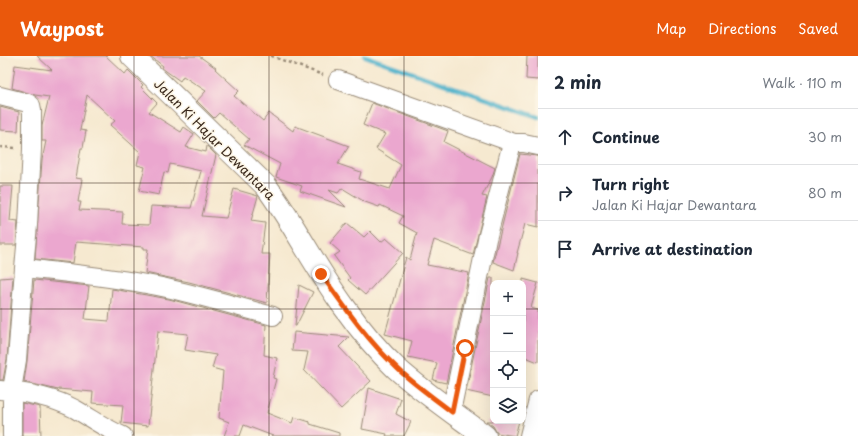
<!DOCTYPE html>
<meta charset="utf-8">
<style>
body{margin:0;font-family:"Playpen Sans",sans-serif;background:#f6f6f7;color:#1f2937}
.controls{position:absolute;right:12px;bottom:12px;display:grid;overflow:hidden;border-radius:8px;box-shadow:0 4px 16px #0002}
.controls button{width:36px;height:36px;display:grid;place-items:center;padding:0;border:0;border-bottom:1px solid #e0e1e3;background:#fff;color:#1f2937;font:20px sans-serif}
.stop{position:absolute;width:12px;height:12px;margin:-9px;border:3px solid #ea580c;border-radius:50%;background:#fff}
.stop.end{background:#ea580c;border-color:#fff;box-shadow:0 1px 4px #0008}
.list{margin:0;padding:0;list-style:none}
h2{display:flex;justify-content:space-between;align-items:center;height:52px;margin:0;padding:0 16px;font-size:17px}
h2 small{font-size:13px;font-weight:400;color:#747a83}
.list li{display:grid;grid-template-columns:26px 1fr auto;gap:12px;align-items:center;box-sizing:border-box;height:56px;padding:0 16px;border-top:1px solid #e0e1e3}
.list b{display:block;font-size:15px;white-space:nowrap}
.list p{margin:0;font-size:13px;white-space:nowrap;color:#747a83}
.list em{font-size:13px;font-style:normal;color:#747a83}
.icon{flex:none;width:22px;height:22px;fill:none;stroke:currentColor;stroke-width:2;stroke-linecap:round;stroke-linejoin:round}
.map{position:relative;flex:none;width:538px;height:380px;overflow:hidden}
header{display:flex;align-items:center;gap:24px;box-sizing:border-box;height:56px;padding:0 20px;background:#ea580c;color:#fff}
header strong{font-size:19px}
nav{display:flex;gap:22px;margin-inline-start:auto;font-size:14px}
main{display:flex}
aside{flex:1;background:#fff}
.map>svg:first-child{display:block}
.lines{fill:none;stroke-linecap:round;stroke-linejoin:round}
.stream{stroke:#4ab0ca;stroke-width:4.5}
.building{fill:#eba7cf;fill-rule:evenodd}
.street-casing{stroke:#988a77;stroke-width:20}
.secondary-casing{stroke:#988a77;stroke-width:24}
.path{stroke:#988a77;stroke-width:2.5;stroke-dasharray:3 3;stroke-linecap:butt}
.street{stroke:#fff;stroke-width:18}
.secondary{stroke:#fff;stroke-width:22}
.route{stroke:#ea580c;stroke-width:5}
.grid{fill:none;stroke:#3b2a1e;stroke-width:1;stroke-opacity:0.55}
.labels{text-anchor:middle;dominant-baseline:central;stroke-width:3;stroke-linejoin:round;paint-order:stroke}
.street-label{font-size:13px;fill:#3b2a1e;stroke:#fcf5e5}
</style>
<header>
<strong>Waypost</strong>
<nav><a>Map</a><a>Directions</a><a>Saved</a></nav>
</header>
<main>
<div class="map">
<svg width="538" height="380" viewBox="0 0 538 380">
<rect width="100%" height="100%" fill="#fcf5e5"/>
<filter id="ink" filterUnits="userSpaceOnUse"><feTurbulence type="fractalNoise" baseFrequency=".025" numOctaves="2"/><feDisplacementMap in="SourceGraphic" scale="8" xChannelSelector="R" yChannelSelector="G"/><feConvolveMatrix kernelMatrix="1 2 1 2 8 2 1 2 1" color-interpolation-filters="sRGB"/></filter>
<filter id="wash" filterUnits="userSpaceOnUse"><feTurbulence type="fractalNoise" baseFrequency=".012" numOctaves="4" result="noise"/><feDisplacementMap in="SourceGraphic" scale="16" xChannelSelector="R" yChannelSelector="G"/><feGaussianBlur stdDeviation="0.9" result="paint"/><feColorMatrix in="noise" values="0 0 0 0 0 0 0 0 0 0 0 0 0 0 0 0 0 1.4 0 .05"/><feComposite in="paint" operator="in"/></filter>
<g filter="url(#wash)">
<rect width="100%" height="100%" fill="#f6e9d0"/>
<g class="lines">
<path class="stream" d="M365,0L538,61"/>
</g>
<g id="blocks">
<path class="building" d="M37,0H106L125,18L128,14L143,29L141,31L157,47L149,56L181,76L184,71L194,78L186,91L206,96L207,90L216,99L202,160L226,162L234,133L258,140L251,165L265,167L261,198H270L267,247L189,226L145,217L148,193H144V191L76,186L73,207L35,203L42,104L46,85H42V70L49,41L35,39L12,32L15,9L52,14ZM87,39L115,65L110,69L140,96L137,109L145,111L139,135L159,139L164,116L168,117L170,108L201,115L191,152L151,150L149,169L122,168L123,156L79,154L81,146H78L82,123L76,122L81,92H83L86,75L80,74Z
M150,0H199L216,12L215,13L239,35L234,40L263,65L269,57L293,75L295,70L349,90L338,108L361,116L359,123L390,133L401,109L376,93L385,78L363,69L372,47L448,75L444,86L495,112L492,121L482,140L487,141L473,199L434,184L427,209L469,217L446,327L433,324L437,307L408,301L412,285L385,278L406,201L410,204L417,177L399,167L403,160L380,149L379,151L365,146L342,132L338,137L329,134L346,151L300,135L302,130L276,121L280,108L244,89L249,83L219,57L214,62L197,45L206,35L183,20L180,25L166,15L162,12L163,10Z
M527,0H538V24L526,23Z
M0,51L19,56L18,75L0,74Z
M520,98L538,100V171L525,168L517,197H518L514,214L493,206Z
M0,130H13L10,165L18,166L16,189H0Z
M347,167L364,181L370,175L381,186L386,182L403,197L365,239L348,224L350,222L334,200L340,196L330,187Z
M13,221L7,303L3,324H0V222Z
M490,222H493V341L466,335Z
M523,223L538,227L531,252L538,254V306L523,300Z
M34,224L89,230L85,263L109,265L112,233L169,243L266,269L264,299L277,302L273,322L276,323L267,357L292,367L294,361L310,366V368L339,377V380H273L244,369L240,380H224L229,366L219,362L223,315L212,312L216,299L185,294L188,278L158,275L148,370L121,367L123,349L92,347L93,336L58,333V334L24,326L27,305Z
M299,229L313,236L296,270H295Z
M294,276L349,281L339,291L371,325L341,353L304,314L308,296L292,295Z
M369,332L401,343L396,358L411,366L404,380H386L387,378L362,373Z
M22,347L40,351L41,380H22Z
M486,365H519L515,380L497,377L493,370Z"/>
</g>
</g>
<g filter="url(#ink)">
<use href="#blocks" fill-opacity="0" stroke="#988a77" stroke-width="1"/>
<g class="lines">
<g class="street-casing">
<path id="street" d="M338,24L514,87
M0,40L28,47L31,49L32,54V93L28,169L24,212L17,304L12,334V380
M24,212C68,217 113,221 157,230C196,238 235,250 273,260
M0,334C25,336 52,341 75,353C91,362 106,373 123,380
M451,356L487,183L511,91L514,87H524L538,90
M529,380L538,344"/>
</g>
<g class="secondary-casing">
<path id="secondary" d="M132,0L266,130C295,169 316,213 345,252C360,273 378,295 396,312C424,337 455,358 485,380"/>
</g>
<path class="path" d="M271,0L323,19
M0,91L16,92"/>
<use href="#street" class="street"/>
<use href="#secondary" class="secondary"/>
</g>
</g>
<g class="lines" filter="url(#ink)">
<path class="route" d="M321,218C344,250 367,284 396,311C413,328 433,341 452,356L465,292"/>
</g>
<path class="grid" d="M134,0V380M269,0V380M404,0V380M0,127H538M0,253H493M523,253H538"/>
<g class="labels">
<g class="street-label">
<text transform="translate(215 83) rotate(45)">Jalan Ki Hajar Dewantara</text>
</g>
</g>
</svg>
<div class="controls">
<button>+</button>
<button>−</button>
<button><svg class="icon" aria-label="locate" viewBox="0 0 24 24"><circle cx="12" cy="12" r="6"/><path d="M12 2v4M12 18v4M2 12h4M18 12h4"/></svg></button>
<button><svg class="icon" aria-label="layers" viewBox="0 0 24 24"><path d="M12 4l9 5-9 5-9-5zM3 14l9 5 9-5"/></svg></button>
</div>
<div class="stop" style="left:465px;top:292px"></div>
<div class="stop end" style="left:321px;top:218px"></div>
</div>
<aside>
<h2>2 min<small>Walk · 110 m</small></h2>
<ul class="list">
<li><svg class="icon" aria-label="ahead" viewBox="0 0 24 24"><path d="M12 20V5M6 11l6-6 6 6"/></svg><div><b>Continue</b></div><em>30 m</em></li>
<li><svg class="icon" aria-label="right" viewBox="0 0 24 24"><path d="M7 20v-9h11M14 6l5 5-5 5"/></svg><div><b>Turn right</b><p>Jalan Ki Hajar Dewantara</p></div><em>80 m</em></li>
<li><svg class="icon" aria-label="arrive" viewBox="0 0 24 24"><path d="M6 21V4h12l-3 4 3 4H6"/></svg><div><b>Arrive at destination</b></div></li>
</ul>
</aside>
</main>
